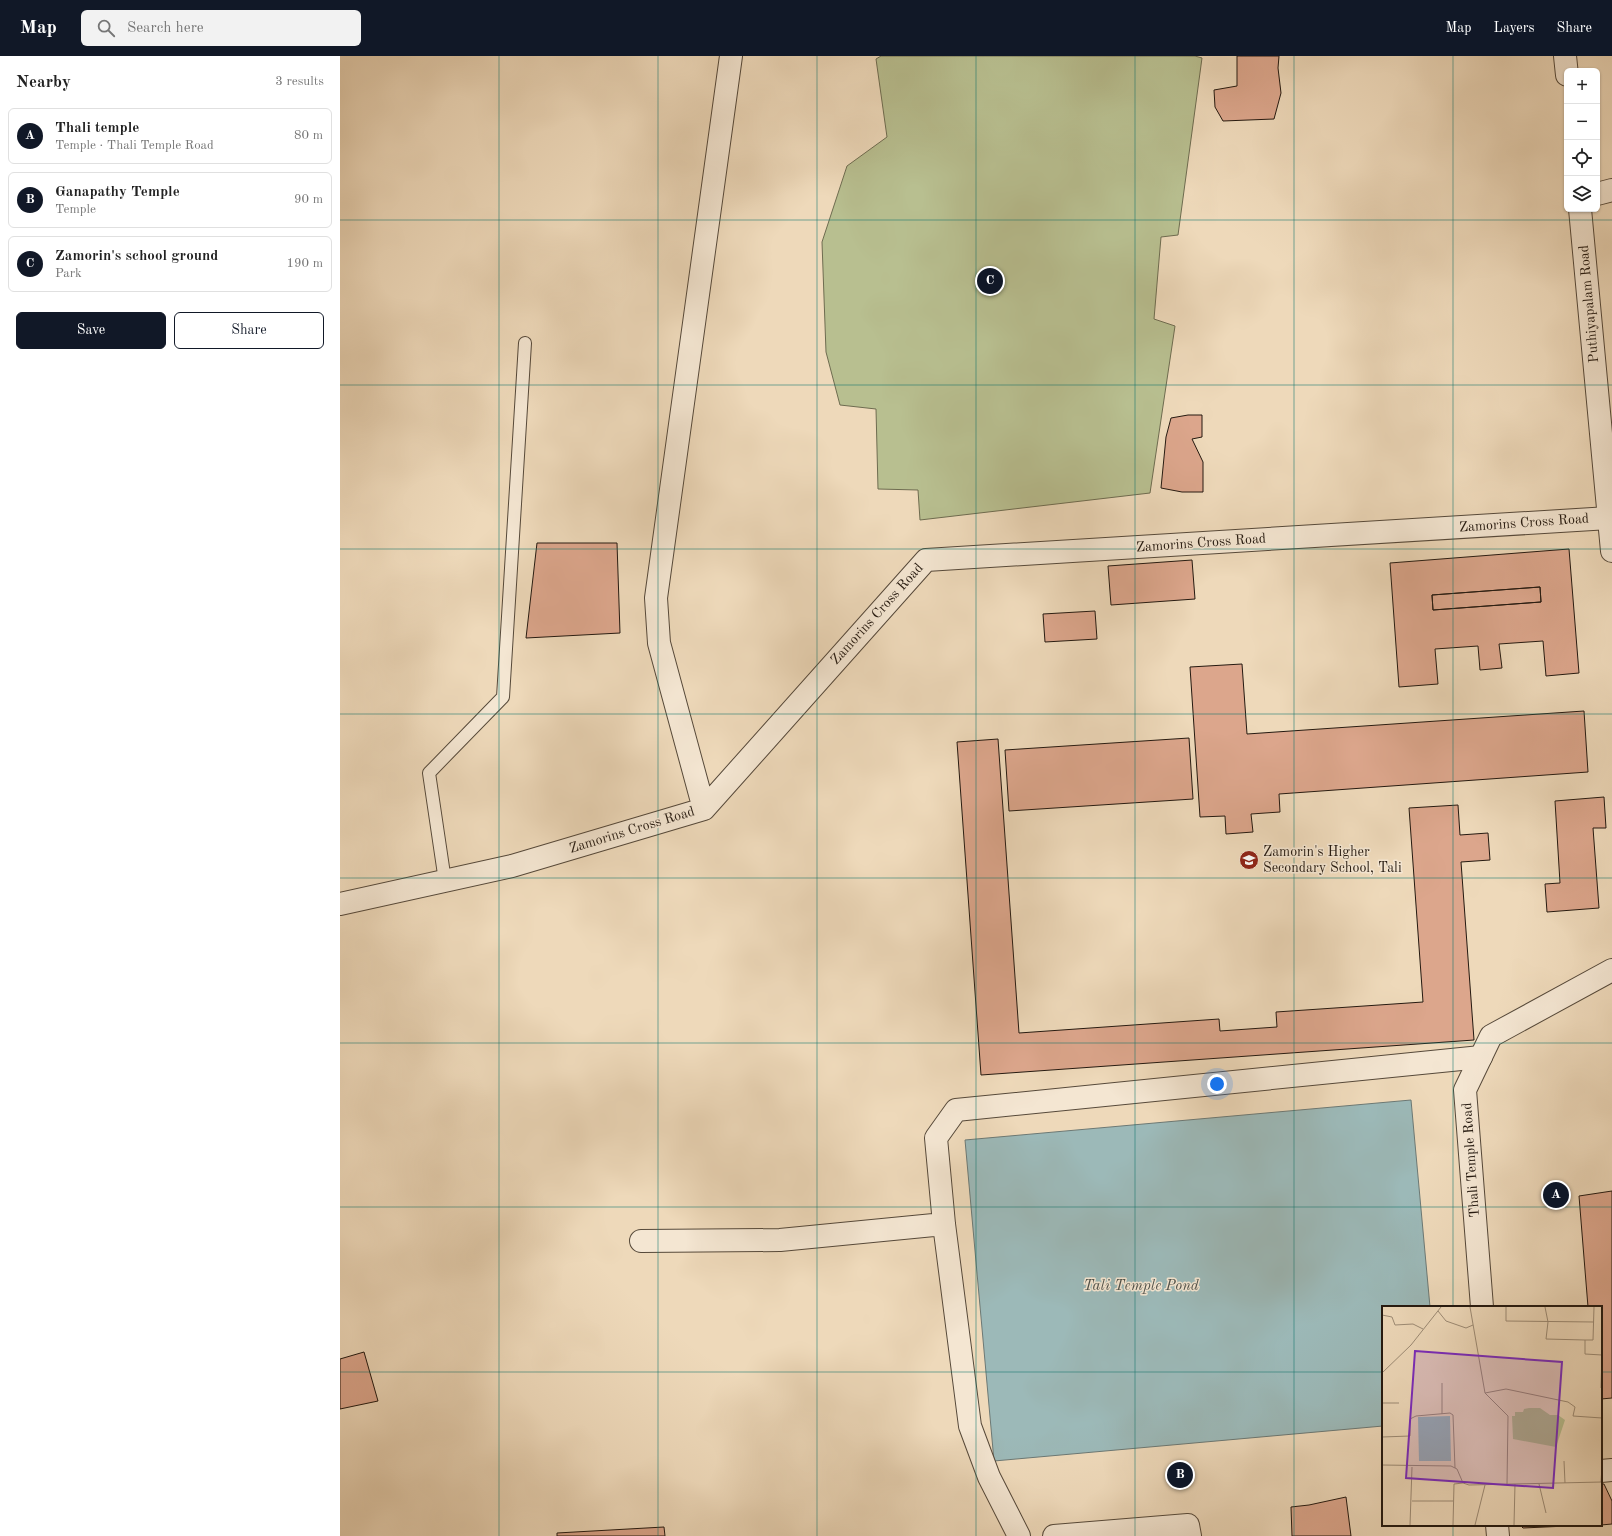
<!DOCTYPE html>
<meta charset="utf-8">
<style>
body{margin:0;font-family:"Old Standard TT",serif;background:#f2f2f2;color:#222}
.controls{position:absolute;right:12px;top:12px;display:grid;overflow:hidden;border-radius:6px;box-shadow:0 1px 3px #0004}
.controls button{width:36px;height:36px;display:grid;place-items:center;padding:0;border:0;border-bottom:1px solid #e0e0e0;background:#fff;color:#222;font:20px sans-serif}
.you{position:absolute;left:877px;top:1028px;width:14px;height:14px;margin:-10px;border:3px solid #fff;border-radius:50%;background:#1a73e8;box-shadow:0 0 0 6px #1a73e833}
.badge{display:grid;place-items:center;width:26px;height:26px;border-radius:50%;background:#111827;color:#fff;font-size:13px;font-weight:700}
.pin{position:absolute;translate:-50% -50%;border:2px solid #fff;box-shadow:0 1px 4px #0006}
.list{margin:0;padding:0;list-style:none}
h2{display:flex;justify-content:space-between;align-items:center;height:52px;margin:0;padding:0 16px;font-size:17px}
h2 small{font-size:13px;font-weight:400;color:#767676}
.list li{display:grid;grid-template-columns:26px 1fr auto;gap:12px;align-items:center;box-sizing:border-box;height:56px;margin:0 8px 8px;padding:0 8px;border:1px solid #e0e0e0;border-radius:6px}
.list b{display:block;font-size:15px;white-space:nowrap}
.list p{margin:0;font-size:13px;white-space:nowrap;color:#767676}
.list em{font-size:13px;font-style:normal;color:#767676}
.actions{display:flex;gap:8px;padding:12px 16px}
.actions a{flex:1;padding:9px 0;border:1px solid #111827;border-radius:6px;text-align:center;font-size:14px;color:#111827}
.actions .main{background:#111827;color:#fff}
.icon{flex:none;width:22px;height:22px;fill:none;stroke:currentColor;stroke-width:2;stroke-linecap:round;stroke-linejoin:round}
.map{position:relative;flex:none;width:1272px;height:1480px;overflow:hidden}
header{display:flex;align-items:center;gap:24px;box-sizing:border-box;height:56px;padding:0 20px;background:#111827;color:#fff}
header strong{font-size:19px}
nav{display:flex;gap:22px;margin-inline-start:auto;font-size:14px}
.search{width:280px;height:36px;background:#f2f2f2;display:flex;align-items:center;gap:10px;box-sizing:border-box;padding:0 14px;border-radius:6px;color:#767676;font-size:15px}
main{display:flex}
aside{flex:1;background:#fff}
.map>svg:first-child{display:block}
.green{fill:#b8bf90;stroke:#6e6c50}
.water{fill:#9cb9b8;stroke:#6c7975}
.building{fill:#dca68c;stroke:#241910;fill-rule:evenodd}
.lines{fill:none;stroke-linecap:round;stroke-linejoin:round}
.service-casing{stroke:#56493a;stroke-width:14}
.minor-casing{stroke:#56493a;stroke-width:24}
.tertiary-casing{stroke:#56493a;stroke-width:24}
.service{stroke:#f4e6d2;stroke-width:12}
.minor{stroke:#f4e6d2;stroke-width:22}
.tertiary{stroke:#f4e6d2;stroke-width:22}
.grid{fill:none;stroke:#0f766e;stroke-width:1;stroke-opacity:0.55}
.labels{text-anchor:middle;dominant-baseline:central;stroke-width:3;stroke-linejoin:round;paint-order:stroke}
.street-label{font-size:14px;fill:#241910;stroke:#f4e6d2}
.poi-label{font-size:14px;fill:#241910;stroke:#f4e6d2;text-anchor:start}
.water-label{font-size:15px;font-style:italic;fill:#4e514b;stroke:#f4e6d2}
.inset-road{fill:none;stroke:#9d8c76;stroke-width:1}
.view{fill:#7b2cbf;fill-opacity:0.15;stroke:#7b2cbf;stroke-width:2}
.inset-edge{fill:none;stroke:#241910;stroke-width:2}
</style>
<header>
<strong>Map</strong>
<div class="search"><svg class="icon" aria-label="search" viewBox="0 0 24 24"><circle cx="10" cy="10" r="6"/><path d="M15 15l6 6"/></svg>Search here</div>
<nav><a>Map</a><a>Layers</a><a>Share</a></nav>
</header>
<main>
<aside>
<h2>Nearby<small>3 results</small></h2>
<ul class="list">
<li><span class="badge">A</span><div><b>Thali temple</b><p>Temple · Thali Temple Road</p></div><em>80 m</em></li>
<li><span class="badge">B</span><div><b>Ganapathy Temple</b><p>Temple</p></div><em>90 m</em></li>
<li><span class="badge">C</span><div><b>Zamorin's school ground</b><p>Park</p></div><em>190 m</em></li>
</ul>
<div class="actions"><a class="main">Save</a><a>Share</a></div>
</aside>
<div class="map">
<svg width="1272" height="1480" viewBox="0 0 1272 1480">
<rect width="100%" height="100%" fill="#eed9ba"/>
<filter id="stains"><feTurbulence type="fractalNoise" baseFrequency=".005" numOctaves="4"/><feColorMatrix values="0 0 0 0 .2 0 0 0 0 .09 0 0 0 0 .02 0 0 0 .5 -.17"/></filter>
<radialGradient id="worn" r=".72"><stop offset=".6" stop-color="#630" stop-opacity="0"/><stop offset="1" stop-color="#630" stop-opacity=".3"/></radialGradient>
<path class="green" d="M541,0H855L862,2L838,179L821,181L814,263L835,270L810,437L580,464L578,434L538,433L536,353L500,349L486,296L482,186L507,110L547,81L536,3Z"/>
<path class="water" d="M1071,1044L1090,1251H1043V1370L654,1405L625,1084Z"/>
<path class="building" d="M897,0H939L938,12L941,37L934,63L883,65L875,51L874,34L897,30Z
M848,359H862V381L852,383L863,406V436H842L821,432L826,381L831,362Z
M197,487H277L280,577L186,582Z
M1229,493L1239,617L1206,620L1203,585L1159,588L1162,612L1140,614L1138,590L1095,593L1098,628L1059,631L1050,507ZM1200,531L1201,546L1093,554L1092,539Z
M852,504L855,543L771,549L768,510Z
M1200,531L1201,546L1093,554L1092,539Z
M755,555L757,583L705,586L703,558Z
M902,608L907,678L1244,655L1248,716L939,738L940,756L911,758L913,776L886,778L885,760L860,761L850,611Z
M849,682L853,743L669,755L665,694Z
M658,683L679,977L879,963L880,975L937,971L936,956L1083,946L1069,752L1118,749L1120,779L1148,777L1150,804L1121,806L1134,984L641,1019L617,686Z
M1264,741L1266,772H1253L1259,852L1207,856L1205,828L1220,827L1215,745Z
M1272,1135V1342L1261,1343V1251H1248L1239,1140Z
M24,1296L38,1345L0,1353V1303Z
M1261,1428H1264L1272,1445V1468L1261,1469Z
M1006,1441L1011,1480H952L951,1451L969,1449Z
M1180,1469H1249L1183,1472Z
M324,1471L325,1480H217V1477Z"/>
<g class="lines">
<g class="service-casing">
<path id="service" d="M105,825L89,717L163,641L185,287"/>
</g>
<g class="minor-casing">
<path id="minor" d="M1257,138L1272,134
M364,753L319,587L316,542L391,0
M0,848L172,810L364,753L586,504L1269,462
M301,1185L440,1184L604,1168
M1261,1415L1272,1414
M679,1480L649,1421L630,1370L604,1168L596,1082L616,1054L1141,1001
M714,1480L848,1469L850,1480"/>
</g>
<g class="tertiary-casing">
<path id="tertiary" d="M1225,0L1227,19
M1240,153L1272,495
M1142,1251L1125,1034L1151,980L1272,914
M1157,1469L1158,1480"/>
</g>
<use href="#service" class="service"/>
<use href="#minor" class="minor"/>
<use href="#tertiary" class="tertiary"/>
</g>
<path class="grid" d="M159,0V1480M318,0V1480M477,0V1480M636,0V1480M795,0V1480M954,0V1480M1113,0V1251M0,164H1272M0,329H1272M0,493H1272M0,658H1272M0,822H1272M0,987H1272M0,1151H1272M0,1316H1043M1261,1316H1272M1113,1469V1480"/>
<defs>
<g id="school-disc" transform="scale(1)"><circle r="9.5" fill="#8f2418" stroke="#f4e6d2"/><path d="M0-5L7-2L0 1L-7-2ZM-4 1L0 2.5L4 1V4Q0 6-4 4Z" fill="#fff"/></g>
</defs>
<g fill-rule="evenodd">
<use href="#school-disc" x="909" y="804"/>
</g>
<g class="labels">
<g class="street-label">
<text transform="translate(1249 248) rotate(-95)">Puthiyapalam Road</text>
<text transform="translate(1184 467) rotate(-4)">Zamorins Cross Road</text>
<text transform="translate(861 487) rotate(-4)">Zamorins Cross Road</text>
<text transform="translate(537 558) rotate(-48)">Zamorins Cross Road</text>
<text transform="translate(292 774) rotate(-17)">Zamorins Cross Road</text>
<text transform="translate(1131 1104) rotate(-94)">Thali Temple Road</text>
</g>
<g class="poi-label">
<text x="923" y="796">Zamorin's Higher<tspan x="923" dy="16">Secondary School, Tali</tspan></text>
</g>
<g class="water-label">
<text x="801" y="1230">Tali Temple Pond</text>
</g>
</g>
<g transform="translate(1042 1250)">
<rect width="220" height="220" fill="#eed9ba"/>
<path d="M158,102L168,109H176L183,114L174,141L131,133L130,110H133V106H141L142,103L147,102Z" fill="#b8bf90"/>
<path d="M68,110L69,155H37L36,111Z" fill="#9cb9b8"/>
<path class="inset-road" d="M88,1L103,87L126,110L125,178M124,1V15L212,16M163,1L166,16L164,33L203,34H211L212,1M56,5L64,15L84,22L91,19M0,9L10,11L13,19L31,18L41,23M203,34V48L220,49L219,82M0,67L29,39L59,1M103,87L124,83L186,96L193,101L191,110L220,112M0,97H17M60,108V77M0,131L28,130V113L34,110L68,107L71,109L73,162M182,155L183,177M0,159L69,160L75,163L81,177L87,179L220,176M219,176L220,161M157,178L164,207M30,195H71M28,219L30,161M71,219L72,178L81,177M93,219L103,179M132,219L133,178"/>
<path class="view" d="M33,45L180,56L171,182L24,172Z"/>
<rect width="220" height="220" class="inset-edge"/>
</g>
<rect width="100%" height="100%" filter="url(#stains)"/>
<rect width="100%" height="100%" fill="url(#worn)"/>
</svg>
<div class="controls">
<button>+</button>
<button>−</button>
<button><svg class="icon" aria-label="locate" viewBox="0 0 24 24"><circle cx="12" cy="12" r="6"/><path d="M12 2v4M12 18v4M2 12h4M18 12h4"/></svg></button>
<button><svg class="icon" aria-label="layers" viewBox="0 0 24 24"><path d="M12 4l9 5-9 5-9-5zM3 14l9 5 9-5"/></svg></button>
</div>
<div class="you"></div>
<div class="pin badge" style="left:1216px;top:1139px">A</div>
<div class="pin badge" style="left:840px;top:1419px">B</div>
<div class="pin badge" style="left:650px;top:225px">C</div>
</div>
</main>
